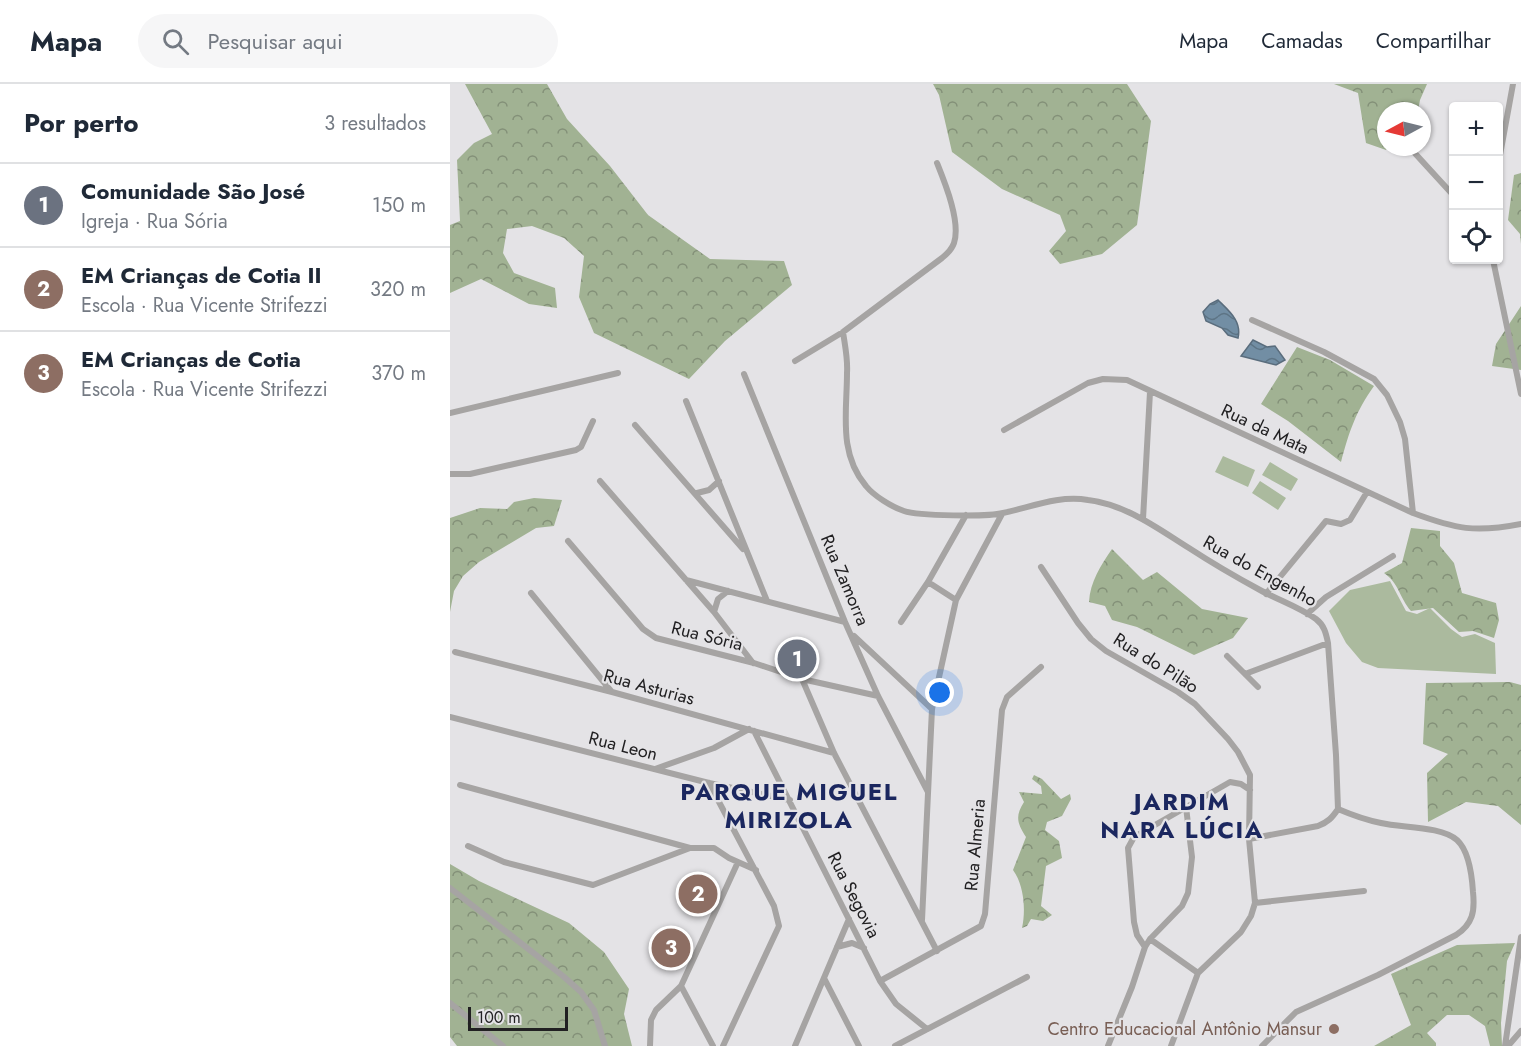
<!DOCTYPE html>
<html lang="pt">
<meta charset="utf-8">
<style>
body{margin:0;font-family:Jost,sans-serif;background:#f6f6f7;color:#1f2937}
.controls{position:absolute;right:18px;top:18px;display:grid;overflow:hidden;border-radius:6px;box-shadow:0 2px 4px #0004}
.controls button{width:54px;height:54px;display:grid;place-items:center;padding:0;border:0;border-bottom:2px solid #e0e1e3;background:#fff;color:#1f2937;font:30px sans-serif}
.compass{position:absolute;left:927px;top:18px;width:54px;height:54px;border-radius:50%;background:#fff;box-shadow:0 2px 4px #0004;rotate:263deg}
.scale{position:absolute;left:18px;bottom:15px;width:100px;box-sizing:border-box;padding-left:6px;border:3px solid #212022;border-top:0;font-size:16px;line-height:21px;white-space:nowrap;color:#212022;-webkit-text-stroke:4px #e4e3e6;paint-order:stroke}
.you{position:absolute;left:490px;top:609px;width:21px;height:21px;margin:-15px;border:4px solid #fff;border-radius:50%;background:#1a73e8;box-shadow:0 0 0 9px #1a73e833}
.badge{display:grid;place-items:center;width:39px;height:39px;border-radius:50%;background:#ea580c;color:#fff;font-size:20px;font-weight:700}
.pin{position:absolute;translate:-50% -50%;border:3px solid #fff;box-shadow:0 2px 6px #0006}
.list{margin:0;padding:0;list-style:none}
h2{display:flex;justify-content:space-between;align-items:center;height:78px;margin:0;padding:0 24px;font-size:26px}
h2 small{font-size:20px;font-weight:400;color:#747a83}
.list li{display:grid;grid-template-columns:39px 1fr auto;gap:18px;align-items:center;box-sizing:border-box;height:84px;padding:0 24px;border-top:2px solid #e0e1e3}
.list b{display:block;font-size:22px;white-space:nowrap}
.list p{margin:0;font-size:20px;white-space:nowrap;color:#747a83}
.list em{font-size:20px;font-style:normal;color:#747a83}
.icon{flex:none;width:33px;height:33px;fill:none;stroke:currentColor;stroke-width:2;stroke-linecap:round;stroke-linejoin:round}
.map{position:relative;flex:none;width:1071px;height:962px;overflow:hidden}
header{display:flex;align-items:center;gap:36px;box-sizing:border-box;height:84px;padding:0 30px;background:#fff;border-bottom:2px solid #e0e1e3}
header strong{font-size:28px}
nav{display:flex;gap:33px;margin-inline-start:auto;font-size:21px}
.search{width:420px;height:54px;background:#f6f6f7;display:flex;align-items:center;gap:15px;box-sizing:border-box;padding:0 21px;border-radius:33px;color:#747a83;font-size:22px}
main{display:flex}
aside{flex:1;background:#fff}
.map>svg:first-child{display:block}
.grass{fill:#abba9e}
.forest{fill:url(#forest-crowns)}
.water{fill:url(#water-waves);stroke:#5a6d7d;stroke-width:1.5}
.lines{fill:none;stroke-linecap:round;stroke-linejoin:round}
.street{stroke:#a6a4a3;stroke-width:6}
.education-dot{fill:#8d6e63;stroke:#e4e3e6;stroke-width:2}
.labels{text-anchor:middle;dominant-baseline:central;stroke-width:4.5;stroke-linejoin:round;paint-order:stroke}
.street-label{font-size:18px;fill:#212022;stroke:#e4e3e6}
.education-label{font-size:18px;fill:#785e54;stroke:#e4e3e6;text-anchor:end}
.district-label{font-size:24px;font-weight:bold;letter-spacing:1.5px;fill:#1b275f;stroke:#e4e3e6}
</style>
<header>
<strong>Mapa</strong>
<div class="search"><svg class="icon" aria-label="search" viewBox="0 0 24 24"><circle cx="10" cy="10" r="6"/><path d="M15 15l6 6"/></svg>Pesquisar aqui</div>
<nav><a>Mapa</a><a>Camadas</a><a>Compartilhar</a></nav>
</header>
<main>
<aside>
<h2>Por perto<small>3 resultados</small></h2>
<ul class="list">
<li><span class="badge" style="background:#6b7280">1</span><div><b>Comunidade São José</b><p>Igreja · Rua Sória</p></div><em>150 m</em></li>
<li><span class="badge" style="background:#8d6e63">2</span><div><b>EM Crianças de Cotia II</b><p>Escola · Rua Vicente Strifezzi</p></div><em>320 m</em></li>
<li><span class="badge" style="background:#8d6e63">3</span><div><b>EM Crianças de Cotia</b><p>Escola · Rua Vicente Strifezzi</p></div><em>370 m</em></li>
</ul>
</aside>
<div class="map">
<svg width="1071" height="962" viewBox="0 0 1071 962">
<defs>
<pattern id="forest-crowns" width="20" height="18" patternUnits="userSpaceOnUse" patternTransform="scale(1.5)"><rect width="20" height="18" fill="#a1b293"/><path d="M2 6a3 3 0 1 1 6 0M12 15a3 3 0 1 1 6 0" fill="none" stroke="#839078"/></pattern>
<pattern id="water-waves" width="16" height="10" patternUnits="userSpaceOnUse" patternTransform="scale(1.5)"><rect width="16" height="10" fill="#728ea4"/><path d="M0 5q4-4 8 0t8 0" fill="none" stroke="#5d7485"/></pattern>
</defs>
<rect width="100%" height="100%" fill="#e4e3e6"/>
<path class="grass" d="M773,372L805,386L798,403L765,388Z
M820,378L848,395L841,407L812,391Z
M810,397L836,414L828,426L802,409Z
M940,497L956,527L967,530L980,524L1001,545L1012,553L1025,550L1045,559L1046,590L928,584L912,578L896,559L879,527L900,506Z"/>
<path class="forest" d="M15,0H97L117,35L160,82L198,131L260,175L334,177L342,201L275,257L239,295L144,249L129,213L134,172L114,154L82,142L57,145L53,169L64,189L105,204L107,224L79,220L31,195L0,209V141L10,137L7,76L24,59L42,50Z
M483,0H677L701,37L687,141L652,170L610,180L599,167L616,147L610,131L552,105L502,68L489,11Z
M884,0H977L970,16L968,27H936V63H938L936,66L916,59L908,9Z
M1071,89V160L1070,150L1058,136L1064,91Z
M1071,222V286L1042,282L1046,260Z
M847,263L880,276L924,302C906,327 899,348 891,378L838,337L811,320Z
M84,414L112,416L104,442L86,444L29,478L13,492L4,507L0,528V434L30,424L57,425L64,418Z
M961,444L990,447V462L1004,479L1012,509L1046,519L1049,536L1044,554L1023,547L1009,548L983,524L961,527C949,513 949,499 934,489L952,479Z
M662,465L693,496L707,488L752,525L798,534L783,554L744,571L687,543L662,536L655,522L639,518C640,498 651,481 662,465Z
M1060,598L1071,601V741L1048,722L1016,718L978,738L977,689L998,670L973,660L976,599Z
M584,691L592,695L611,715L620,710L621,715L612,732L597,738L595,746L609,757L612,774L596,782L591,822L602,831L593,837L581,835L577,842L572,844C576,826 574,801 563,786L576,753C567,739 565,732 574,718L569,708L592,710L591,702L582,695Z
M0,780L29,797L119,839L154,868L179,905L174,930L182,962H7L0,953Z
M1065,859L1057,877L1051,939L1052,962H1040L1035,942L1019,931H997L977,949L986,959V962H924L961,941L941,890L1007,861Z"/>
<path class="water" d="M768,216C779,227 792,237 788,254L778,251L772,244L756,237L753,228L760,220Z
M803,256L817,263L825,262L835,276L826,281L791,272Z"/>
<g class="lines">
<path class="street" d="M961,65L1004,112
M1048,82L1063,0
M1043,176L1071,310
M802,236L874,268L924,295L937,311L950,338L955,355L963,429
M393,248C395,262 398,275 397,289C397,328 388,369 416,402C424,412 442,423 454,427C468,432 538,433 553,429C581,423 609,411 638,416C677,421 707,444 739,464C762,479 786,493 810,506C828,516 849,523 866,535C874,541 876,549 878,559L886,671L888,725
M345,277L393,248L492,174C497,170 502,165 504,159C511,138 495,99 487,79
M294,290L395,538L428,612L478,708
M236,317L317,517
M0,329L168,289
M185,341L293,465
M554,346L638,299L653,295L677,296L963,429C1006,445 1025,449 1071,440
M0,390H20L126,366L131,363L143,337
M150,397L264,528L303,579
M247,409L259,406L269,397
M693,435L700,308
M118,457L193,545L206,554L304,579L352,595L428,612
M591,483L628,539L641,555L656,567L728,608L745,620L778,655L788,668L800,691L799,755L805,819L801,832L791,848L748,889L721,962
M236,496L395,538
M478,498L506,516
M81,509L161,607
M816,510L876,437L891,440L900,436L917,408
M264,528L268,515L278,507
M857,530L876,513L943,472
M451,538L478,498L516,431
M404,552L482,625
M5,568L162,608L384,669
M777,572L808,603
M795,590L878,559
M352,595L384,669L487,867
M0,633L259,699L340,716
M304,647L430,897L446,920L477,945
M205,685L264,664L299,645
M259,699L324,822L329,842L273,962
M10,701L240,764H264L279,774L306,786
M799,755L868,742C878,738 882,734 888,725
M18,762L54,778L143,801L240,764
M0,804L113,892L131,908L144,926L155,962
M805,819L914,807
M472,836L482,625L506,516L552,430
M700,855L748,889
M387,863L402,859L414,864
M695,863L687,851L684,838L678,764L684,753L780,698L791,700L800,706
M374,894L409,962
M430,897L531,842L535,830L552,626L557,613L591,583
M231,902L263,962
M0,919L53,962
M200,962L201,936L206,926L231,902L288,778
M345,962L399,835
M445,962L577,893
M658,962L682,903L695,863L700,855L732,822L738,809L742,773L736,723
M812,962L846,928L928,891L1006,851C1023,840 1025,827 1023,808C1022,792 1019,767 1007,756C991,742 952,744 931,739C916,736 902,731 888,725
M1055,962L1071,853
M1058,962L1071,947"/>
</g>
<circle class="education-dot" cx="884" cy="945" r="6"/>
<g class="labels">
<g class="street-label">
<text transform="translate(815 345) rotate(25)">Rua da Mata</text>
<text transform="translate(810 487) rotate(29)">Rua do Engenho</text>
<text transform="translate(395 496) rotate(67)">Rua Zamorra</text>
<text transform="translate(257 552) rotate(14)">Rua Sória</text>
<text transform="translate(706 579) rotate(32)">Rua do Pilão</text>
<text transform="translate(199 603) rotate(15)">Rua Asturias</text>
<text transform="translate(173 662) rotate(14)">Rua Leon</text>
<text transform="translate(525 761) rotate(-85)">Rua Almeria</text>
<text transform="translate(404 811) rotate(63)">Rua Segovia</text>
</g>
<g class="education-label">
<text x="872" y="945">Centro Educacional Antônio Mansur</text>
</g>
<g class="district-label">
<text x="339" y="707">PARQUE MIGUEL<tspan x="339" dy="28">MIRIZOLA</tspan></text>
<text x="732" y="717">JARDIM<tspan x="732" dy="28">NARA LÚCIA</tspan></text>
</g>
</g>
</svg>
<div class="controls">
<button>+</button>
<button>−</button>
<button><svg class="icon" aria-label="locate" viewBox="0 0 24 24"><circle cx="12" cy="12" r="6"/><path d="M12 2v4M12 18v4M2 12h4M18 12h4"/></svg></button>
</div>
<svg class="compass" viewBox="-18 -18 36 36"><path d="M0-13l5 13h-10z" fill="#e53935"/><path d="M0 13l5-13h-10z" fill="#747a83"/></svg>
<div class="scale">100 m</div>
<div class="you"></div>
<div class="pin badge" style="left:347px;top:575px;background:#6b7280">1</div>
<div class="pin badge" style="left:248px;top:810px;background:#8d6e63">2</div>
<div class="pin badge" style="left:221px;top:864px;background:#8d6e63">3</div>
</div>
</main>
